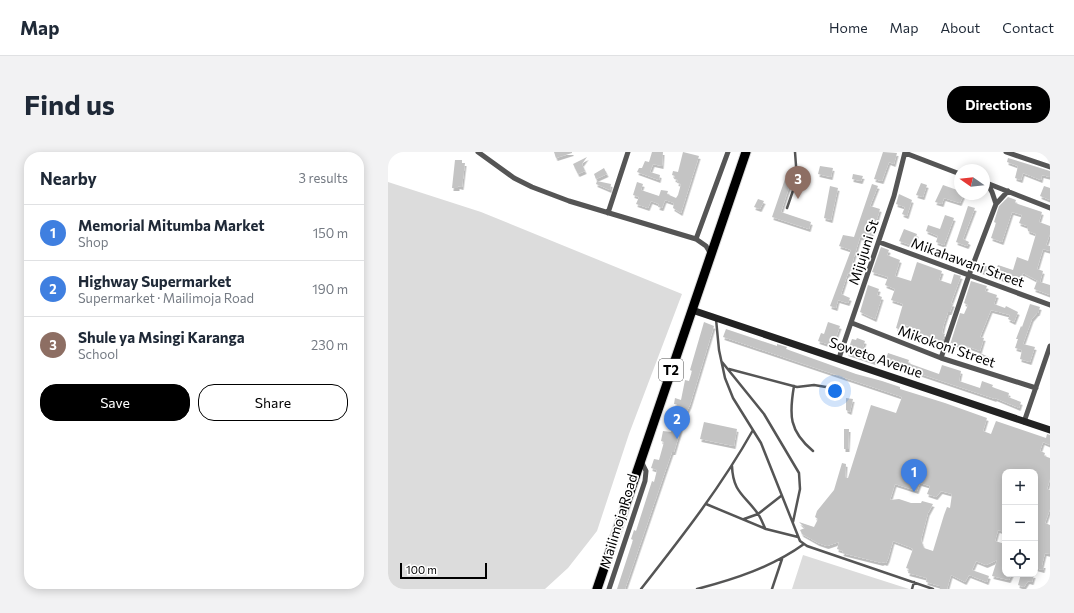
<!DOCTYPE html>
<meta charset="utf-8">
<style>
body{margin:0;font-family:Commissioner,sans-serif;background:#f2f2f3;color:#1f2937}
.controls{position:absolute;right:12px;bottom:12px;display:grid;overflow:hidden;border-radius:8px;box-shadow:0 2px 10px #0003}
.controls button{width:36px;height:36px;display:grid;place-items:center;padding:0;border:0;border-bottom:1px solid #e0e1e3;background:#fff;color:#1f2937;font:20px sans-serif}
.compass{position:absolute;left:566px;top:12px;width:36px;height:36px;border-radius:50%;background:#fff;box-shadow:0 2px 10px #0003;rotate:284deg}
.scale{position:absolute;left:12px;bottom:10px;width:87px;box-sizing:border-box;padding-left:4px;border:2px solid #000;border-top:0;font-size:11px;line-height:14px;white-space:nowrap;color:#000;-webkit-text-stroke:3px #fff;paint-order:stroke}
.you{position:absolute;left:447px;top:239px;width:14px;height:14px;margin:-10px;border:3px solid #fff;border-radius:50%;background:#1a73e8;box-shadow:0 0 0 6px #1a73e833}
.badge{display:grid;place-items:center;width:26px;height:26px;border-radius:50%;background:#000;color:#fff;font-size:13px;font-weight:700}
.pin{position:absolute;translate:-50% -33px;filter:drop-shadow(0 1px 2px #0008)}
.pin::after{content:'';position:absolute;top:21px;width:14px;height:12px;background:inherit;clip-path:polygon(0 0,100% 0,50% 100%)}
.list{margin:0;padding:0;list-style:none}
h2{display:flex;justify-content:space-between;align-items:center;height:52px;margin:0;padding:0 16px;font-size:17px}
h2 small{font-size:13px;font-weight:400;color:#747a83}
.list li{display:grid;grid-template-columns:26px 1fr auto;gap:12px;align-items:center;box-sizing:border-box;height:56px;padding:0 16px;border-top:1px solid #e0e1e3}
.list b{display:block;font-size:15px;white-space:nowrap}
.list p{margin:0;font-size:13px;white-space:nowrap;color:#747a83}
.list em{font-size:13px;font-style:normal;color:#747a83}
.actions{display:flex;gap:8px;padding:12px 16px}
.actions a{flex:1;padding:9px 0;border:1px solid #000;border-radius:16px;text-align:center;font-size:14px;color:#000}
.actions .main{background:#000;color:#fff}
.icon{flex:none;width:22px;height:22px;fill:none;stroke:currentColor;stroke-width:2;stroke-linecap:round;stroke-linejoin:round}
.map{position:relative;flex:none;width:662px;height:437px;overflow:hidden;border-radius:16px}
header{display:flex;align-items:center;gap:24px;box-sizing:border-box;height:56px;padding:0 20px;background:#fff;border-bottom:1px solid #e0e1e3}
header strong{font-size:19px}
nav{display:flex;gap:22px;margin-inline-start:auto;font-size:14px}
.intro{display:flex;align-items:center;justify-content:space-between;box-sizing:border-box;height:96px;padding:0 24px}
h1{margin:0;font-size:28px}
.button{padding:10px 18px;border-radius:16px;background:#000;color:#fff;font-size:14px;font-weight:700}
main{display:flex;gap:24px;padding:0 24px}
aside{flex:1;background:#fff;border-radius:16px;box-shadow:0 2px 10px #0003}
.map>svg:first-child{display:block}
.green{fill:#dcdcdc}
.building{fill:#c4c4c4;fill-rule:evenodd;filter:url(#shadow)}
.lines{fill:none;stroke-linecap:round;stroke-linejoin:round}
.highway-casing{stroke:#dbdbdb;stroke-width:11}
.lane{stroke:#555;stroke-width:2.5}
.street{stroke:#555;stroke-width:5}
.secondary{stroke:#222;stroke-width:7}
.highway{stroke:#000;stroke-width:9}
.labels{text-anchor:middle;dominant-baseline:central;stroke-width:3.5;stroke-linejoin:round;paint-order:stroke}
.shield{fill:#fff;stroke:#4c4c4c;stroke-width:1}
.shield-label{font-size:13px;font-weight:bold;fill:#000}
.street-label{font-size:14px;fill:#000;stroke:#fff}
</style>
<header>
<strong>Map</strong>
<nav><a>Home</a><a>Map</a><a>About</a><a>Contact</a></nav>
</header>
<div class="intro"><h1>Find us</h1><a class="button">Directions</a></div>
<main>
<aside>
<h2>Nearby<small>3 results</small></h2>
<ul class="list">
<li><span class="badge" style="background:#3f7fe0">1</span><div><b>Memorial Mitumba Market</b><p>Shop</p></div><em>150 m</em></li>
<li><span class="badge" style="background:#3f7fe0">2</span><div><b>Highway Supermarket</b><p>Supermarket · Mailimoja Road</p></div><em>190 m</em></li>
<li><span class="badge" style="background:#8d6e63">3</span><div><b>Shule ya Msingi Karanga</b><p>School</p></div><em>230 m</em></li>
</ul>
<div class="actions"><a class="main">Save</a><a>Share</a></div>
</aside>
<div class="map">
<svg width="662" height="437" viewBox="0 0 662 437">
<defs>
<filter id="shadow"><feDropShadow dx="1.5" dy="3" stdDeviation="0" flood-color="#0004"/></filter>
</defs>
<rect width="100%" height="100%" fill="#fff"/>
<path class="green" d="M0,30L93,60L294,142L241,282L209,379L180,416L157,437H0Z
M415,403L521,437H404Z"/>
<path class="building" d="M166,0H184V1L168,6Z
M264,0H275L274,14L265,12L262,20L272,23L271,28L249,20L251,16H254L257,9L261,10Z
M295,0L311,4L293,61L285,56L286,51L277,48L274,56L270,55L271,52L263,49L260,56L248,52L251,45L245,43L249,30L255,32L253,38L271,44L273,38L280,39L279,42L288,46L290,43L293,32L289,31L290,28L286,27L287,24L284,23L285,19L290,20Z
M495,0L509,1L506,12L501,10L494,29L486,27Z
M199,5L194,12L197,19L190,22L185,12Z
M620,6L662,19V25L654,23L653,28L635,21L633,28L627,26L630,14L619,10Z
M67,8H74V11H77L74,35L70,34V36H64Z
M432,14L445,16L443,25L430,22Z
M216,16L219,22L208,27L206,22Z
M465,22L475,24L473,29L464,27Z
M397,27L403,29L393,60L423,70L421,77L384,65Z
M209,29L223,32L222,38L208,32Z
M533,31L539,33L535,45L528,43Z
M484,32L490,34L482,54L492,57L487,74L481,88L472,85L461,122L460,121L453,142L462,146L460,151L450,148L448,156L442,154L463,98L451,94L455,83L466,85Z
M555,33L572,39V42H576L572,51L556,46L554,52L547,50Z
M442,34L450,36L443,68L436,66Z
M656,34L662,36V48L652,44Z
M511,42L524,48L519,64L514,62L517,55L508,52Z
M620,45L628,48L627,51L654,60L651,70L662,74V82L658,93L662,94V99L655,97L649,117L655,119L652,130L635,121L631,132H629L587,117L590,111L608,118L610,113L625,118L629,105L640,109L648,82L640,79L639,74L631,71L634,63L624,60L614,90L603,86L608,71L606,70L611,54Z
M370,47L376,49L372,57L366,55Z
M580,54L587,56L575,87L581,90L579,94L568,90Z
M557,63L566,66L556,93L548,90L550,84L538,79L540,73L552,77Z
M516,77L529,82L525,94L511,89Z
M493,95L501,98L499,103L512,108L507,124L523,129L529,110L554,119L551,128L563,132L566,122L573,124L563,151L565,152L562,160H560L556,172L554,181L557,182L554,190L522,181L524,175L515,172L513,178L508,176L515,152L503,148L507,137L497,133L500,125L484,120Z
M583,129L599,134L597,139L609,143L606,152L617,156L618,154L630,160L626,170L620,167L622,163L603,158L592,185L596,186L592,199L579,194L577,203L572,202L574,194L563,191L561,196L572,161L576,162L580,153L576,151Z
M649,129L662,133V143L646,137Z
M480,133L491,137L489,143L494,145L487,167L472,160Z
M642,152L652,155L650,161H649L644,167L635,192L647,195L642,210L632,207L634,198L627,196L630,187H628L633,174L634,175Z
M316,170L326,174L302,253L297,263L286,300H284L277,320L237,437H229L245,388L243,387L246,378L248,379L264,329L266,330L269,318L263,316L266,307L271,308L276,290L273,289L275,279L283,280L285,272L283,271L289,252H286L287,246L293,248L297,228L301,229L304,219L302,218Z
M440,170L452,174L445,194L430,189L433,181L436,182Z
M338,177L389,194V192L399,195L398,197L468,222L494,229L512,235V237L557,251L599,266L595,279L603,282L608,269L658,286L659,282L662,283V293L655,290L652,299L657,301L656,304L662,306V327L659,337L662,338V357L657,371L662,373V402L657,401L654,413H656L655,418L647,416V320H617V380L610,378L607,389L617,392V422H624L621,428L604,424L609,408L598,413L588,409L584,418L601,424L599,430L581,423L577,430L563,423L559,437H552V434L538,430L539,426L520,421L521,417L518,416L525,397L521,395L505,389L500,407L498,411L495,410L494,411L454,401L455,399L449,397L451,390L439,394L430,391L414,382L412,378L417,376L411,370L426,375L430,367L427,365L429,359L446,338L454,311L458,312L457,326H460L483,253L508,261L514,245L335,185ZM532,331L542,334L539,342L548,345L553,339L564,342L562,356L559,355L556,363L545,399L536,396L533,388L540,361L545,352L534,349L533,351H523L511,347L502,348L507,332L529,339Z
M469,186L477,189L473,201L487,205L486,210L459,201L464,187L468,188Z
M500,201L521,208L520,211L551,222L554,213L573,219L571,229L592,236L594,229L605,233L604,235L621,241L620,245L633,250L631,256L607,246V247L497,210Z
M592,201L603,206L601,210L590,205Z
M458,246L465,247L462,260L458,258Z
M316,270L349,277L346,294L312,287Z
M456,277H461L460,297H456Z
M633,422L646,423L644,430L640,429L636,435L630,433Z"/>
<g class="lines">
<g class="highway-casing">
<path id="highway" d="M209,437L358,0"/>
</g>
<path class="lane" d="M399,56L409,27L407,0
M328,167L331,198L337,226L345,246L373,291L412,389L419,394L545,437
M334,210L376,262L411,321L412,337L405,370
M341,217L409,235L426,233L444,236
M406,234C401,263 401,279 425,299
M344,314C345,341 357,343 370,362C373,366 375,372 377,376
M318,352L378,377L410,385
M356,367L370,362L393,344
M253,437C293,386 333,335 365,278
M309,437C347,427 384,415 416,392
M384,437L394,407
M524,437L526,430"/>
<path class="street" d="M90,0L126,26L144,35L181,49L308,87L318,94L323,102
M618,0L662,15
M517,1L572,22
M596,30L662,56
M599,31L604,40L608,52
M220,61L240,0
M308,87L340,0
M491,90L662,153
M464,171L553,206L648,236
M451,206L506,44L517,0
M553,206L581,123L608,52L620,39
M636,270L662,194
M221,437L257,329L258,319L253,309"/>
<path class="secondary" d="M304,158L662,278"/>
<use href="#highway" class="highway"/>
</g>
<g class="labels">
<rect class="shield" x="271" y="207" width="24" height="22" rx="3"/>
<g class="shield-label">
<text x="283" y="218">T2</text>
</g>
<g class="street-label">
<text transform="translate(475 100) rotate(-72)">Mijujuni St</text>
<text transform="translate(580 110) rotate(20)">Mikahawani Street</text>
<text transform="translate(559 194) rotate(19)">Mikokoni Street</text>
<text transform="translate(488 205) rotate(19)">Soweto Avenue</text>
<text transform="translate(230 369) rotate(-73)">Mailimoja Road</text>
</g>
</g>
</svg>
<div class="controls">
<button>+</button>
<button>−</button>
<button><svg class="icon" aria-label="locate" viewBox="0 0 24 24"><circle cx="12" cy="12" r="6"/><path d="M12 2v4M12 18v4M2 12h4M18 12h4"/></svg></button>
</div>
<svg class="compass" viewBox="-18 -18 36 36"><path d="M0-13l5 13h-10z" fill="#e53935"/><path d="M0 13l5-13h-10z" fill="#747a83"/></svg>
<div class="scale">100 m</div>
<div class="you"></div>
<div class="pin badge" style="left:526px;top:340px;background:#3f7fe0">1</div>
<div class="pin badge" style="left:289px;top:287px;background:#3f7fe0">2</div>
<div class="pin badge" style="left:410px;top:47px;background:#8d6e63">3</div>
</div>
</main>
